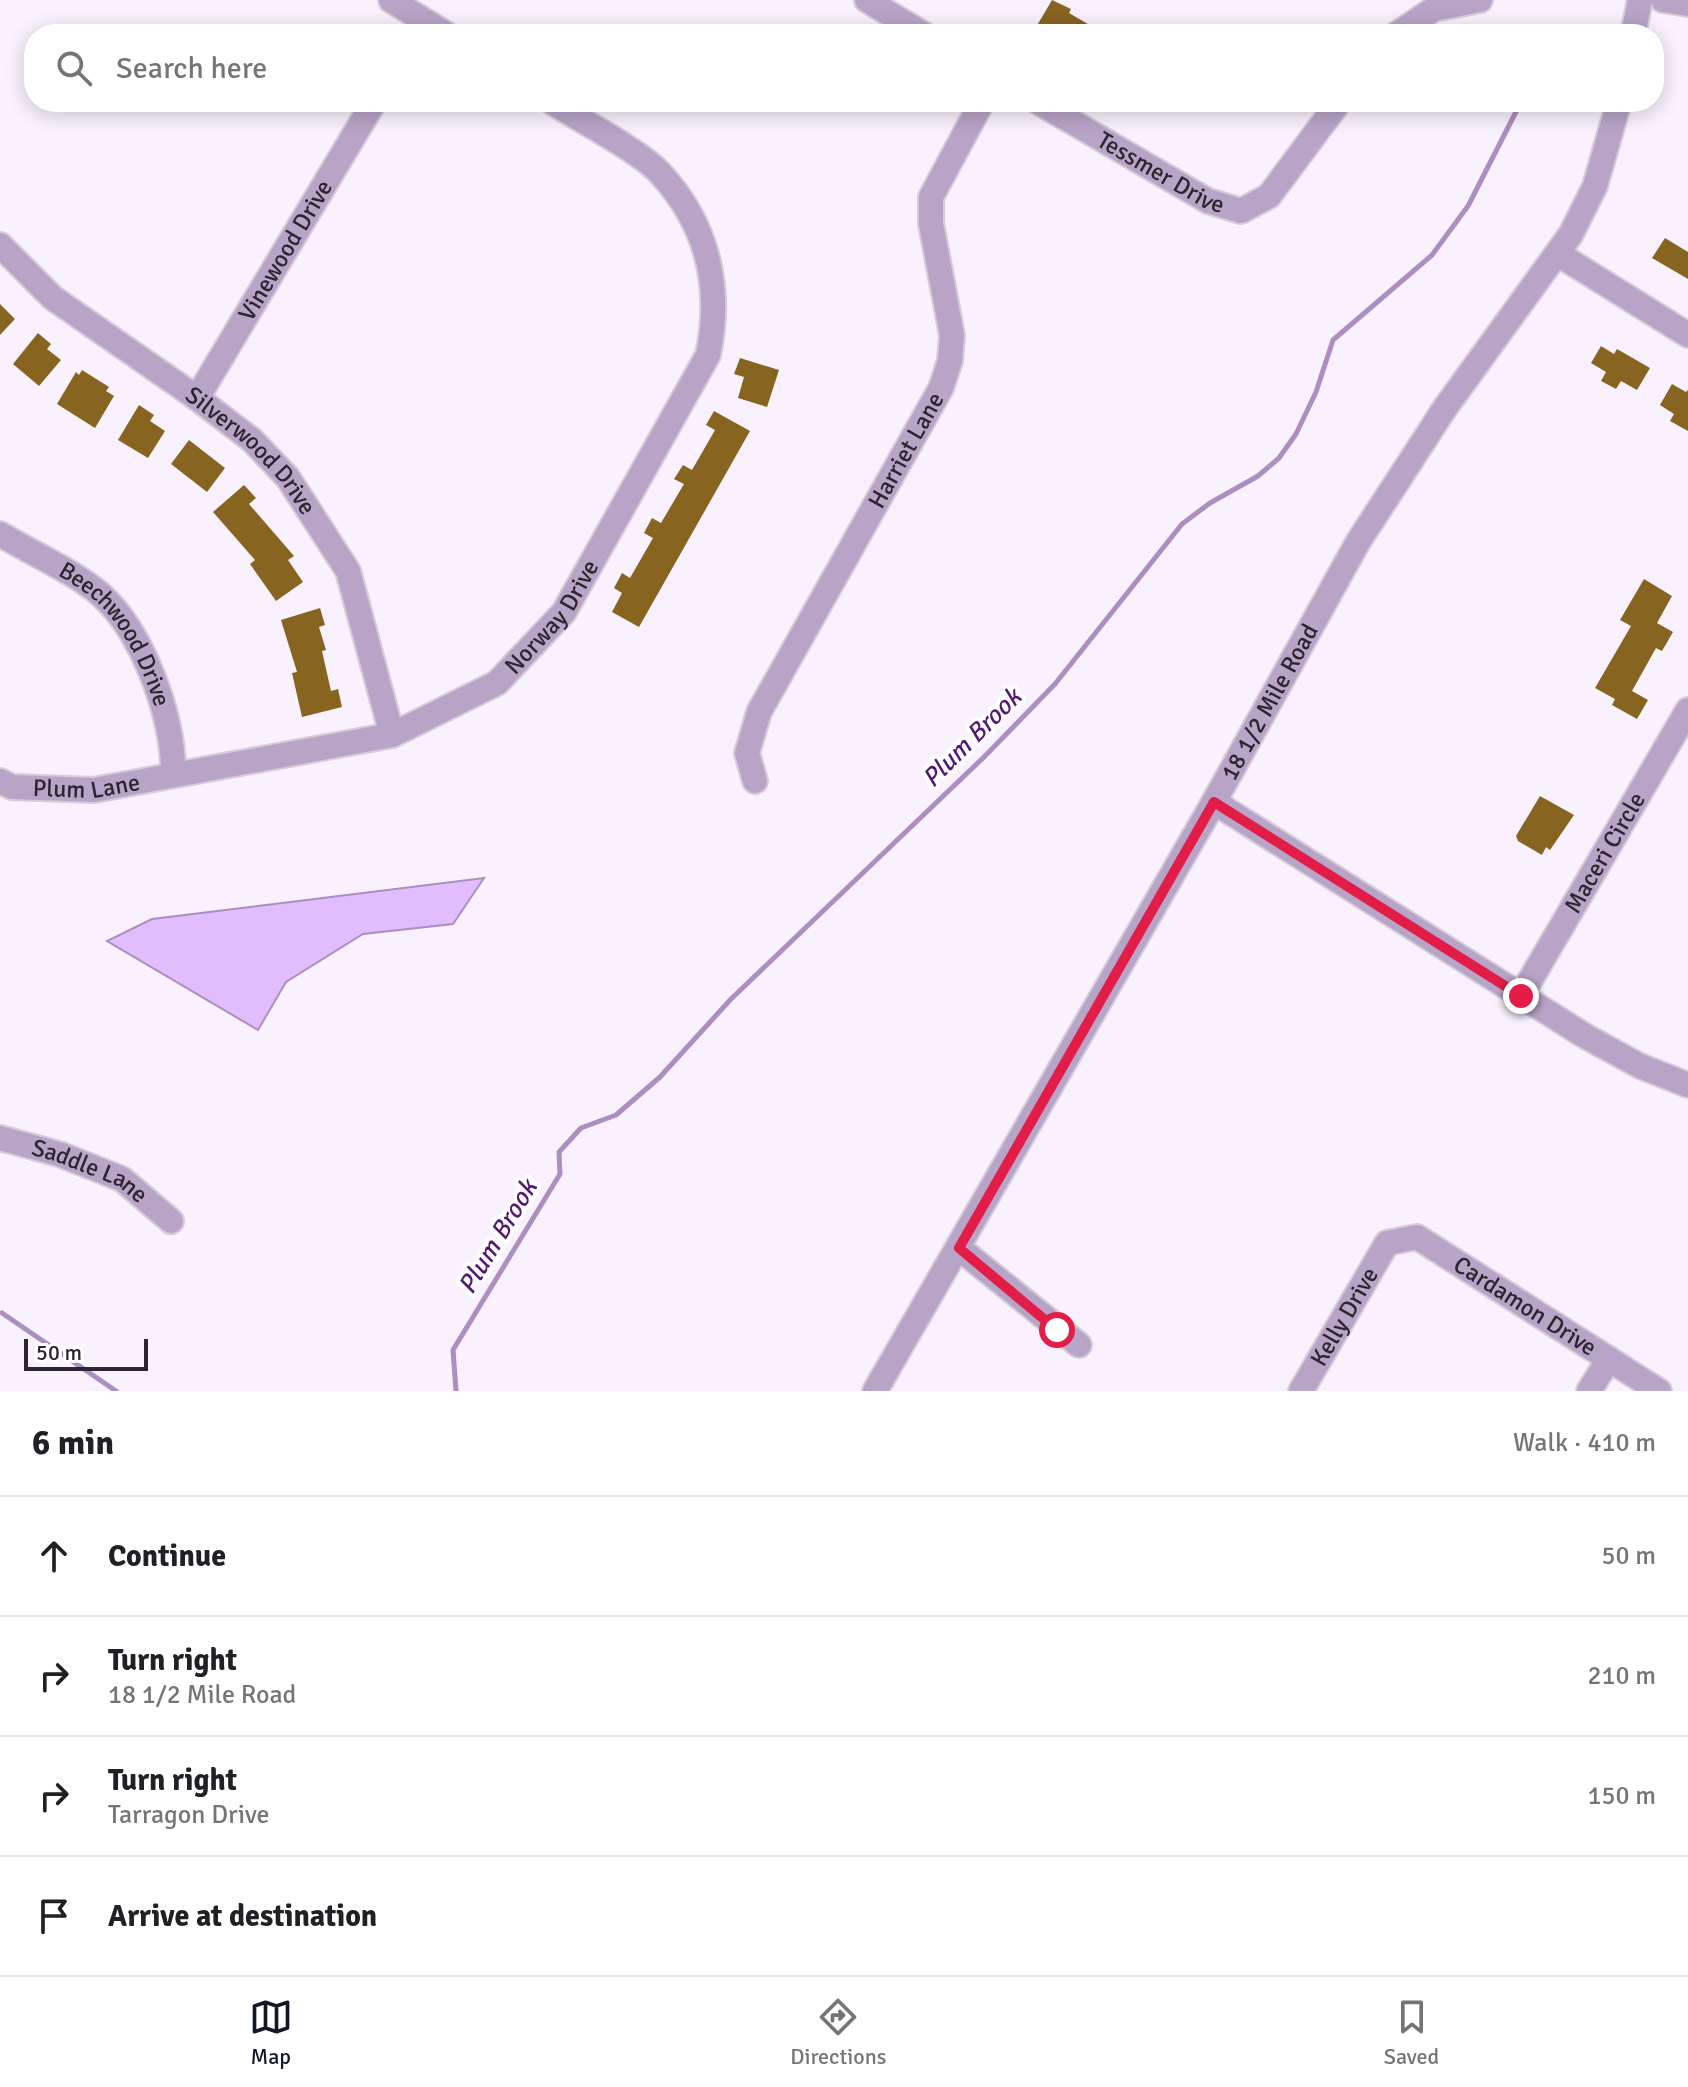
<!DOCTYPE html>
<meta charset="utf-8">
<style>
body{margin:0;font-family:Signika,sans-serif;background:#f6f6f6;color:#202124}
.scale{position:absolute;left:24px;bottom:20px;width:124px;box-sizing:border-box;padding-left:8px;border:4px solid #2c2530;border-top:0;font-size:22px;line-height:28px;white-space:nowrap;color:#2c2530;-webkit-text-stroke:6px #fff;paint-order:stroke}
.stop{position:absolute;width:24px;height:24px;margin:-18px;border:6px solid #e11d48;border-radius:50%;background:#fff}
.stop.end{background:#e11d48;border-color:#fff;box-shadow:0 2px 8px #0008}
.list{margin:0;padding:0;list-style:none}
h2{display:flex;justify-content:space-between;align-items:center;height:104px;margin:0;padding:0 32px;font-size:34px}
h2 small{font-size:26px;font-weight:400;color:#757577}
.list li{display:grid;grid-template-columns:52px 1fr auto;gap:24px;align-items:center;box-sizing:border-box;height:120px;padding:0 32px;border-top:2px solid #e0e0e0}
.list b{display:block;font-size:30px;white-space:nowrap}
.list p{margin:0;font-size:26px;white-space:nowrap;color:#757577}
.list em{font-size:26px;font-style:normal;color:#757577}
.icon{flex:none;width:44px;height:44px;fill:none;stroke:currentColor;stroke-width:2;stroke-linecap:round;stroke-linejoin:round}
.map{position:relative;flex:none;width:1688px;height:1391px;overflow:hidden}
.search{position:absolute;background:#fff;box-shadow:0 4px 20px #0003;left:24px;right:24px;top:24px;height:88px;display:flex;align-items:center;gap:20px;box-sizing:border-box;padding:0 28px;border-radius:32px;color:#757577;font-size:30px}
.sheet{height:584px;background:#fff}
nav{display:flex;justify-content:space-around;align-items:center;box-sizing:border-box;height:112px;border-top:2px solid #e0e0e0;background:#fff;font-size:22px;color:#757577}
nav a{display:grid;justify-items:center;gap:4px}
nav .on{color:#111827}
.map>svg:first-child{display:block}
.water{fill:#e2bdfd;stroke:#ab8fc0;stroke-width:2}
.lines{fill:none;stroke-linecap:round;stroke-linejoin:round}
.stream{stroke:#ab8fc0;stroke-width:5}
.building{fill:#87641f}
.minor-casing{stroke:#d4cdd9;stroke-width:28}
.minor{stroke:#b8a4c7;stroke-width:24}
.route{stroke:#e11d48;stroke-width:10}
.labels{text-anchor:middle;dominant-baseline:central;stroke-width:8;stroke-linejoin:round;paint-order:stroke}
.street-label{font-size:24px;fill:#2c2530;stroke:#fff}
.water-label{font-size:26px;font-style:italic;fill:#541873;stroke:#fff}
</style>
<div class="map">
<svg width="1688" height="1391" viewBox="0 0 1688 1391">
<rect width="100%" height="100%" fill="#f9f2fe"/>
<path class="water" d="M484,878L453,924L363,934L286,982L258,1030L107,941L152,919Z"/>
<g class="lines">
<path class="stream" d="M1577,34L1578,33
M2,1313L116,1391
M456,1391L453,1350L560,1174L559,1152L581,1128L616,1115L660,1077L731,999L984,757L1055,684L1182,524L1210,503L1258,476L1279,458L1296,434L1316,392L1333,340L1432,255L1468,206L1521,102"/>
</g>
<path class="building" d="M1052,0L1071,9L1069,13L1105,34H1032Z
M1665,238L1688,252V279L1652,258Z
M0,304L15,319L0,335Z
M38,333L51,344L47,349L61,360L39,386L13,364Z
M1601,346L1614,354L1617,349L1650,368L1637,390L1621,381L1616,389L1601,381L1606,372L1591,363Z
M740,358L779,370L767,407L738,398L744,377L734,374Z
M82,370L109,387L106,391L114,396L95,428L57,404L76,372L79,375Z
M1672,384L1686,392L1688,390V431L1670,421L1674,414L1660,405Z
M139,405L154,415L150,421L165,431L148,458L118,440Z
M714,411L750,431L639,627L612,612L622,593L614,588L622,573L630,578L653,538L644,533L652,518L661,523L684,484L674,479L683,465L692,470L715,430L706,425Z
M189,440L225,468L207,492L171,464Z
M244,485L256,498L249,504L294,556L288,560L303,582L276,601L250,564L255,560L213,512Z
M1644,579L1672,596L1657,623L1673,632L1662,651L1656,648L1632,691L1648,700L1637,719L1612,705L1615,699L1595,688L1631,626L1620,620Z
M320,608L325,625L319,627L326,650L322,651L331,691L338,689L342,707L302,717L292,673L297,672L281,620Z
M1540,796L1574,815L1550,850L1546,847L1542,855L1518,841L1516,836Z"/>
<g class="lines">
<g class="minor-casing">
<g id="minor">
<path d="M391,0L446,34"/>
<path d="M867,0L923,34"/>
<path d="M1663,0L1688,4"/>
<path d="M1397,34L1434,9L1480,0"/>
<path d="M1633,34L1640,0"/>
<path id="s1" d="M1038,102L1208,201L1241,211L1269,196L1339,102"/>
<path id="s2" d="M0,245L53,298L197,398L252,440L288,478L348,571L392,735"/>
<path d="M1558,254L1688,335"/>
<path id="s3" d="M197,398L374,102"/>
<path id="s4" d="M0,534C31,553 75,572 101,595C143,632 175,720 173,775"/>
<path id="s5" d="M0,781L12,787L94,790L392,735L497,683L564,612L708,355C722,288 708,225 660,173C641,152 578,119 552,102"/>
<path id="s6" d="M755,781L747,753L759,712L941,388L950,361L952,335L931,224V197L982,102"/>
<path d="M1214,802L1585,1036L1640,1066L1688,1085"/>
<path id="s7" d="M1521,996L1688,710"/>
<path id="s8" d="M0,1138L59,1154L122,1179L171,1221"/>
<path d="M959,1248L1079,1345"/>
<path id="s9" d="M875,1391L1214,802L1358,542L1445,408L1571,234L1595,186L1619,102"/>
<path id="s10" d="M1301,1391L1387,1243L1417,1237L1659,1391"/>
<path d="M1589,1391L1609,1359"/>
</g>
</g>
<use href="#minor" class="minor"/>
</g>
<g class="lines">
<path class="route" d="M1057,1330L959,1248L1214,802L1521,996"/>
</g>
<g class="labels">
<g class="street-label">
<text stroke="none"><textPath href="#s1" startOffset="142">Tessmer Drive</textPath></text>
<text stroke="none"><textPath href="#s3" startOffset="172">Vinewood Drive</textPath></text>
<text stroke="none"><textPath href="#s6" startOffset="372">Harriet Lane</textPath></text>
<text stroke="none"><textPath href="#s2" startOffset="326">Silverwood Drive</textPath></text>
<text stroke="none"><textPath href="#s5" startOffset="602">Norway Drive</textPath></text>
<text stroke="none"><textPath href="#s4" startOffset="158">Beechwood Drive</textPath></text>
<text stroke="none"><textPath href="#s9" startOffset="794">18 1/2 Mile Road</textPath></text>
<text stroke="none"><textPath href="#s5" startOffset="88">Plum Lane</textPath></text>
<text stroke="none"><textPath href="#s7" startOffset="166">Maceri Circle</textPath></text>
<text stroke="none"><textPath href="#s8" startOffset="96">Saddle Lane</textPath></text>
<text stroke="none"><textPath href="#s10" startOffset="330">Cardamon Drive</textPath></text>
<text stroke="none"><textPath href="#s10" startOffset="86">Kelly Drive</textPath></text>
</g>
<g class="water-label">
<text transform="translate(972 738) rotate(-45)">Plum Brook</text>
<text transform="translate(498 1237) rotate(-59)">Plum Brook</text>
</g>
</g>
</svg>
<div class="scale">50 m</div>
<div class="stop" style="left:1057px;top:1330px"></div>
<div class="stop end" style="left:1521px;top:996px"></div>
<div class="search"><svg class="icon" aria-label="search" viewBox="0 0 24 24"><circle cx="10" cy="10" r="6"/><path d="M15 15l6 6"/></svg>Search here</div>
</div>
<section class="sheet">
<h2>6 min<small>Walk · 410 m</small></h2>
<ul class="list">
<li><svg class="icon" aria-label="ahead" viewBox="0 0 24 24"><path d="M12 20V5M6 11l6-6 6 6"/></svg><div><b>Continue</b></div><em>50 m</em></li>
<li><svg class="icon" aria-label="right" viewBox="0 0 24 24"><path d="M7 20v-9h11M14 6l5 5-5 5"/></svg><div><b>Turn right</b><p>18 1/2 Mile Road</p></div><em>210 m</em></li>
<li><svg class="icon" aria-label="right" viewBox="0 0 24 24"><path d="M7 20v-9h11M14 6l5 5-5 5"/></svg><div><b>Turn right</b><p>Tarragon Drive</p></div><em>150 m</em></li>
<li><svg class="icon" aria-label="arrive" viewBox="0 0 24 24"><path d="M6 21V4h12l-3 4 3 4H6"/></svg><div><b>Arrive at destination</b></div></li>
</ul>
</section>
<nav>
<a class="on"><svg class="icon" aria-label="map" viewBox="0 0 24 24"><path d="M3 6l6-2 6 2 6-2v14l-6 2-6-2-6 2zM9 4v14M15 6v14"/></svg>Map</a>
<a><svg class="icon" aria-label="directions" viewBox="0 0 24 24"><path d="M12 3l9 9-9 9-9-9zM9 14v-3h6M13 9l2 2-2 2"/></svg>Directions</a>
<a><svg class="icon" aria-label="saved" viewBox="0 0 24 24"><path d="M7 4h10v16l-5-4-5 4z"/></svg>Saved</a>
</nav>
